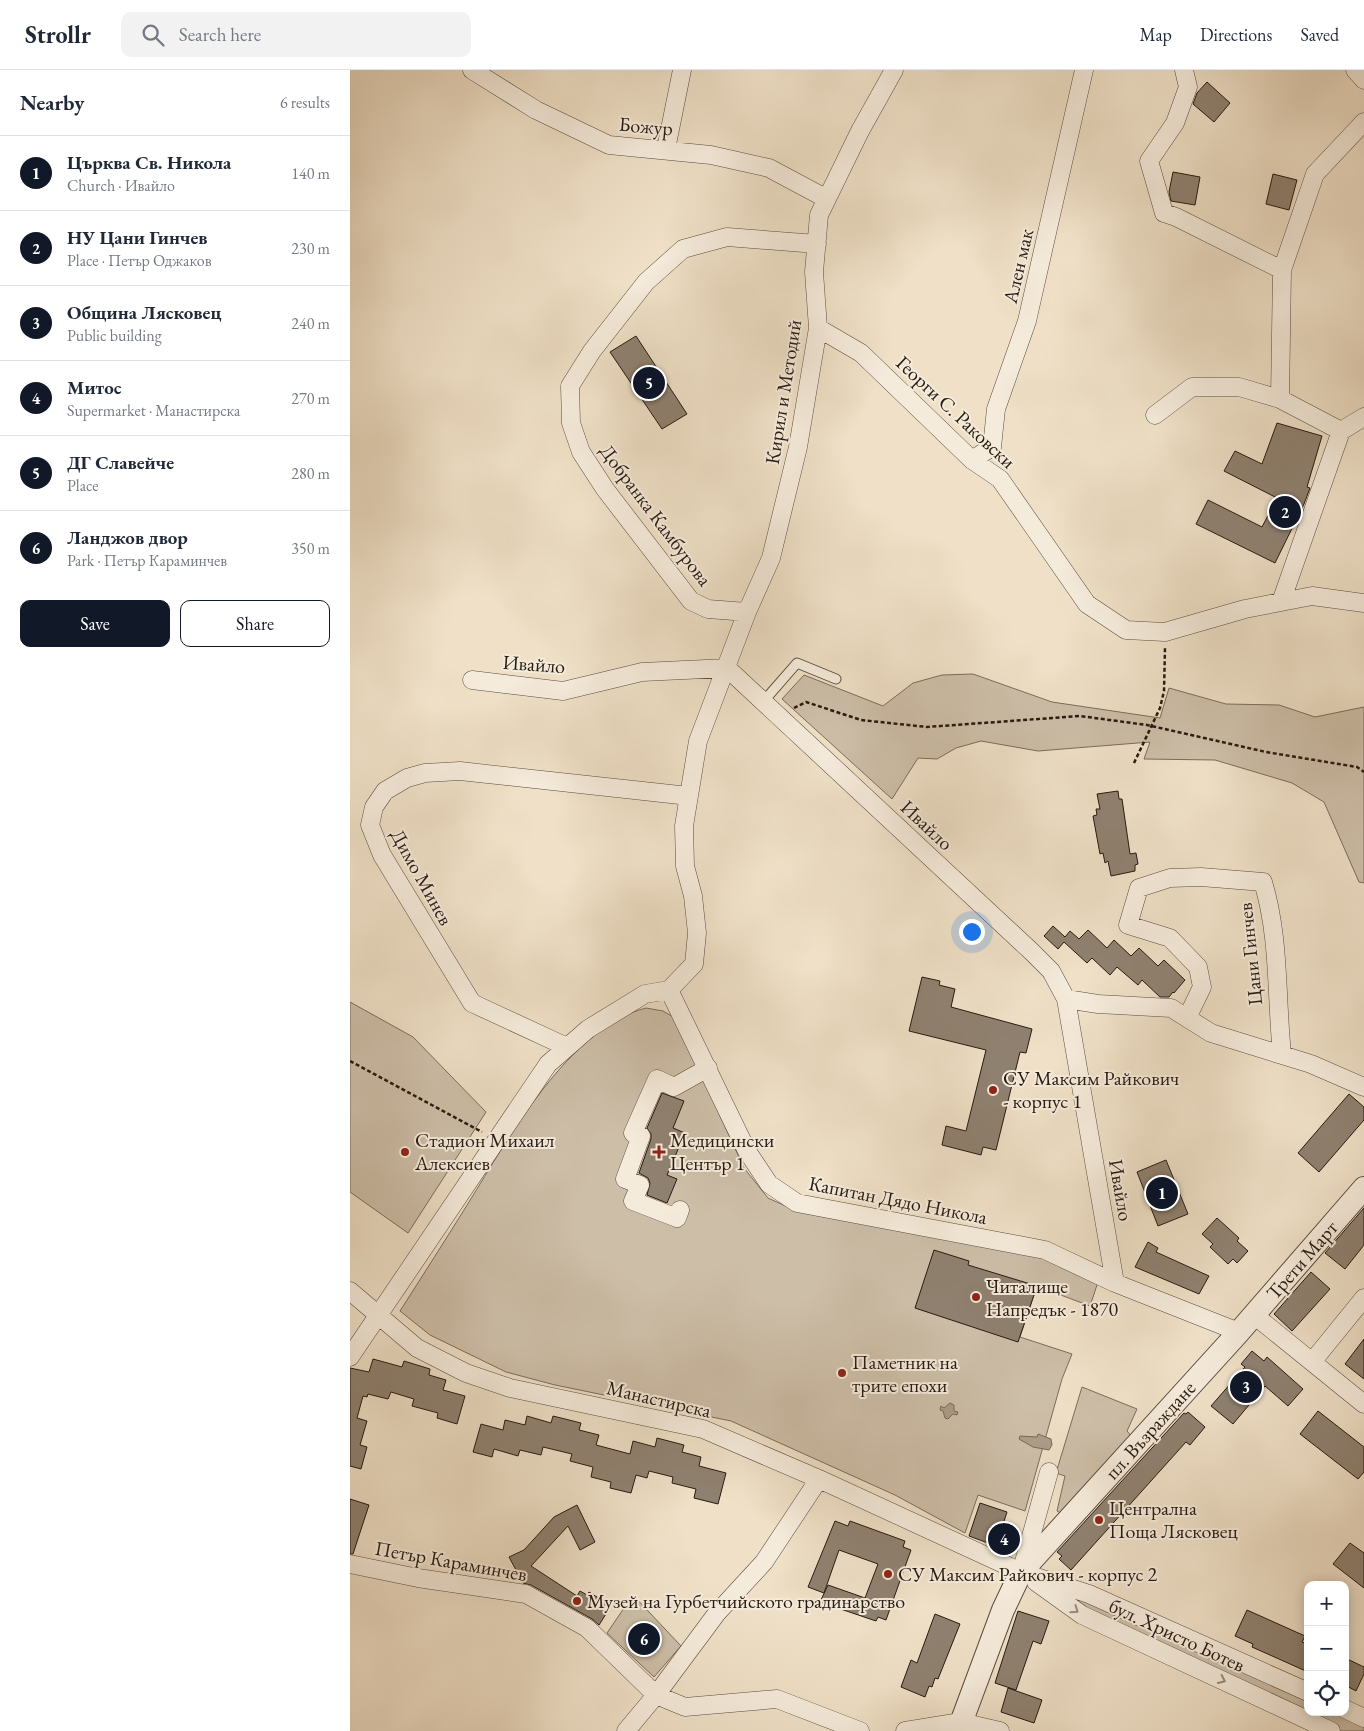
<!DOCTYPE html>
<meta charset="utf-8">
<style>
body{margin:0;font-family:"EB Garamond",serif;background:#f2f2f3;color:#1f2937}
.controls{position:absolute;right:15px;bottom:15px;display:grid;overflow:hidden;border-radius:10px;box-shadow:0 2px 12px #0003}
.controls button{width:45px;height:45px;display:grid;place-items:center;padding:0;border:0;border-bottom:1px solid #e0e1e3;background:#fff;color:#1f2937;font:25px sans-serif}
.you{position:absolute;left:621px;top:861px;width:18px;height:18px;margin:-12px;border:4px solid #fff;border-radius:50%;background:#1a73e8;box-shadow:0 0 0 8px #1a73e833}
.badge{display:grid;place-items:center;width:32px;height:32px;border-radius:50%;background:#111827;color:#fff;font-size:16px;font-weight:700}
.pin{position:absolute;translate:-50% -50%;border:2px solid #fff;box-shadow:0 1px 5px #0006}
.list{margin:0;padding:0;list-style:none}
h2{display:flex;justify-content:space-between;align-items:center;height:65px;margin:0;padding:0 20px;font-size:21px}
h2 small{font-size:16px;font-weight:400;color:#747a83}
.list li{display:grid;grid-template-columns:32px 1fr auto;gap:15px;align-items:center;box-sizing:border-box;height:75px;padding:0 20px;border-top:1px solid #e0e1e3}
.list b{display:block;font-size:19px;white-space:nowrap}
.list p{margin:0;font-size:16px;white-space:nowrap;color:#747a83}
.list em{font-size:16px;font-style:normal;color:#747a83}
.actions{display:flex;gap:10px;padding:15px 20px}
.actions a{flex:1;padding:11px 0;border:1px solid #111827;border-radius:10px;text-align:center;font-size:18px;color:#111827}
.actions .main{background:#111827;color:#fff}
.icon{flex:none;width:28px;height:28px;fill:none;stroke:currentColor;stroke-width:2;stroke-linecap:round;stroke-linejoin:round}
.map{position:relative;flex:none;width:1014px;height:1661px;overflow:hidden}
header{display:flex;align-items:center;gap:30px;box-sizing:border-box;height:70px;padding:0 25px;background:#fff;border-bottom:1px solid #e0e1e3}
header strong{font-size:24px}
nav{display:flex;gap:28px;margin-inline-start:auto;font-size:18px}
.search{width:350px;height:45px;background:#f2f2f3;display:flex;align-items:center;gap:12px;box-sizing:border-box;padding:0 18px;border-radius:10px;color:#747a83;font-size:19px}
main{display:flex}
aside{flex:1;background:#fff}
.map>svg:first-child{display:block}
.green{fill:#cdbea8;stroke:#7a6c5c}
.water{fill:#ab9d89;stroke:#766959}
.building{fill:#8f8170;stroke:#261a11}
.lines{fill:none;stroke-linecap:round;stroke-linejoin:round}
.service-casing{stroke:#584c3e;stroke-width:11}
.minor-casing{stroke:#584c3e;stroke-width:19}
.tertiary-casing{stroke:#584c3e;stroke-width:24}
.path{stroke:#261a11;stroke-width:2.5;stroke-dasharray:4 2.5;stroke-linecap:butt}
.service{stroke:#f5ebdb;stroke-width:9}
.minor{stroke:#f5ebdb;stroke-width:18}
.tertiary{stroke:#f5ebdb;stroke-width:22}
.oneway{stroke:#988d80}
.poi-dot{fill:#8f2418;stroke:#f5ebdb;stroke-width:2}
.labels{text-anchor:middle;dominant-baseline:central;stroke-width:4;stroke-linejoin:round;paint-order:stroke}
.street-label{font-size:20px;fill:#261a11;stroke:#f5ebdb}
.poi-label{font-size:20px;fill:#261a11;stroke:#f5ebdb;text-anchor:start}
</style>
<header>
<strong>Strollr</strong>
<div class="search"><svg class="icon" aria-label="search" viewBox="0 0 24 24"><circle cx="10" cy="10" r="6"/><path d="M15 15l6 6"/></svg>Search here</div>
<nav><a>Map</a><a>Directions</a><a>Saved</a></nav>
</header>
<main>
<aside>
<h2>Nearby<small>6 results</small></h2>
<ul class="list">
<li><span class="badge">1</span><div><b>Църква Св. Никола</b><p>Church · Ивайло</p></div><em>140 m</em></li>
<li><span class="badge">2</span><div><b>НУ Цани Гинчев</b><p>Place · Петър Оджаков</p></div><em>230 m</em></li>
<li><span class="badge">3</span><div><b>Община Лясковец</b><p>Public building</p></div><em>240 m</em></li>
<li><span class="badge">4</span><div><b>Митос</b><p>Supermarket · Манастирска</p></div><em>270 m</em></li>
<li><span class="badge">5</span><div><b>ДГ Славейче</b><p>Place</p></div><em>280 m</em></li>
<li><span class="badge">6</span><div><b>Ланджов двор</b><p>Park · Петър Караминчев</p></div><em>350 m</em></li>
</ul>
<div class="actions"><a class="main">Save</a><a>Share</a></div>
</aside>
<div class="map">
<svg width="1014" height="1661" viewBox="0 0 1014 1661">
<rect width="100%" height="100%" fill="#efe0c7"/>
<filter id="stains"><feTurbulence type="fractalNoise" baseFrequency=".004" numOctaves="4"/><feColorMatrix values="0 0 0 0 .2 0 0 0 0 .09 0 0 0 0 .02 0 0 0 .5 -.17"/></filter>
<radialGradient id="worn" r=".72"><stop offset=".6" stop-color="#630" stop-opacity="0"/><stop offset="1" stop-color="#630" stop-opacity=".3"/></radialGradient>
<path class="green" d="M623,604L702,632L810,648L819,618L876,634L929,635L965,647L1014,637V813L1009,812L974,732L942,713L865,690L794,689L800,672L688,681L631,671L606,678L587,689L568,688L542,729L432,629L454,605L533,636L563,613L592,605Z
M0,932L63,967L136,1042L58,1163L0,1122Z
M296,938L313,941L325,948L394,1098L418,1128L442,1139L695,1180L750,1206L740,1236L687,1216L670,1267L722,1284L712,1309L675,1441L628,1425L615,1463L545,1425L381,1351L205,1315L156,1302L80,1265L50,1241C73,1205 96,1169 119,1132C158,1069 219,958 296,938Z
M732,1317L787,1339L777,1361L783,1368L716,1446L707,1441L715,1406L706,1403Z
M671,1502L958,1622V1642H995L1014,1648V1661H981L732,1545Z
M283,1525L331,1576L304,1607L257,1563Z"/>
<path class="water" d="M600,1333L604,1335V1341L608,1342L607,1345L603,1344L598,1349L595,1348L593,1341L590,1340L591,1336L594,1338Z
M688,1364L701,1369L702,1375L699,1380L683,1377L669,1369L670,1366L687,1367Z"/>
<path class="building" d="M857,12L880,33L864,52L843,34L847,23Z
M823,102L850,107L845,135L821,131L819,122Z
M923,104L947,110L939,140L916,134Z
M286,266L337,344L312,359L260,282Z
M927,353L972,366L957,417L960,418L954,434L925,493L846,454L858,430L912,457L927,428L874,401L885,381L912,394Z
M768,721L769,729H772L780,784L786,783L788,794L785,795V801L761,806L758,791L755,793L753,783L750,784L743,746L747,745L746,739H750L747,724Z
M703,856L715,867L720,861L729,869L738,860L757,878L764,870L781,886L789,878L808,896L814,890L835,910L824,923L823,922L819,927H810L792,910L788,915L767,897L760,905L742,888L737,893L714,872L708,879L694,866Z
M572,907L590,911L589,915L605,919L601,937L682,959L676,983L670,982L646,1080L633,1077L631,1085L592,1075L596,1056L616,1061L636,980L559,961Z
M312,1023L334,1031L323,1058L335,1063L317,1105L327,1109L317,1133L297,1125L300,1113L298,1108L289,1103L301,1069V1064L297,1058Z
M999,1024L1014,1037V1050L969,1102L948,1083Z
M816,1090L838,1144L808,1156L787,1102Z
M1014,1138V1175L995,1199L975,1183Z
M867,1148L889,1168L887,1171L898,1181L887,1193L883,1189L878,1194L860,1177L863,1174L852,1164Z
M798,1172L808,1178L806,1182L859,1206L849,1224L785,1197Z
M584,1180L619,1191L618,1195L687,1216L668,1272L565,1238Z
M961,1202L980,1219L942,1261L924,1244Z
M1014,1269V1309L995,1294Z
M902,1281L914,1291L917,1287L953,1319L938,1336L915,1316L883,1354L861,1336L895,1297L891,1294Z
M23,1289L52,1297L54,1291L80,1299L79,1305L96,1310L93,1320L115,1326L107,1354L87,1348L88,1343L62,1336L64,1329L41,1322L38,1329L18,1324L17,1327L13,1326L7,1348L17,1351L10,1375L17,1377L11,1399L0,1396V1298L19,1302Z
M968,1341L1014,1377V1402L1008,1409L950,1364Z
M838,1342L855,1357L840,1375L836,1372L721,1500L709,1489L712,1486L707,1482L834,1343L836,1344Z
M177,1346L201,1353L203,1346L231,1353L229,1360L249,1365L246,1375L280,1384L283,1371L305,1377L307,1368L334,1375L332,1382L351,1387L349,1396L376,1403L368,1434L344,1428L346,1419L322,1413L323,1407L299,1401L297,1408L286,1405L281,1423L260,1418L261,1412L241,1407L243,1397L220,1391L222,1384L193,1377L191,1385L170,1380L168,1386L144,1379L142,1387L123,1382L131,1354L153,1360L155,1350L175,1355Z
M0,1429L19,1435L3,1484H0Z
M630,1433L657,1442L646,1476L619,1466Z
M227,1435L245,1472L230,1480L218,1456L181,1496L227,1526L230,1521L237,1525L239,1522L261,1536L249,1555L242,1549L181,1515L173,1513L159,1487L174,1480L204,1447Z
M485,1451L498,1456L500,1451L555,1471L553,1477L561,1480L536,1550L528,1547L526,1551L470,1532L478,1515L515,1528L528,1494L489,1480L474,1523L458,1517Z
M1000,1473L1014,1483V1518L983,1494Z
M897,1540L955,1566L952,1572L958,1574V1602L902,1577L903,1574L885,1566Z
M668,1541L699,1551L691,1574L683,1571L666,1620L645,1613Z
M585,1544L610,1554L588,1609L585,1608L582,1617L579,1616L575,1627L551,1617L561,1590L567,1593Z
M995,1588L1014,1597V1604L1006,1621L995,1615Z
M658,1618L692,1630L684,1653L651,1642Z"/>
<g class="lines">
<g class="service-casing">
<path id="service" d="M413,632L447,593L486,609"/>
</g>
<g class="minor-casing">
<path id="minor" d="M122,0L186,40L259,75L361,85L419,98L477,129
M834,0L838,17L825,53L799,91L814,143L826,147L932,200
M1005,0L1014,10
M316,79L332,0
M468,258L511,283L622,390L650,409L737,534L776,560L815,562L895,539L962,526L1014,533
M805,345L842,317H889L930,329
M991,361L1014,347
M622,390L642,377L646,339L677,251L734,0
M931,532L991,361L930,329L932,200L965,104L1014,52
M397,542L358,539L341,531L255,419L231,382L221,353L220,316L242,281L296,212L333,179L377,167L467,174
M122,610L213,621L292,602L377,598L682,882L701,901L716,929L765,1213
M319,920L397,1081L419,1114L447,1133L695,1180L765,1213L889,1262
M716,929L748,934L821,938L861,963L961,994L1014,1017
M837,948L852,917L848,897L820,868L778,855L789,818L820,808L851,807L913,812C930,868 926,927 932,984
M217,977L122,933L32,785L20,755L24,737L35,721L57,708L75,703L110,701L339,726
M330,1140L327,1148L283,1131L290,1115L275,1109L291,1066L283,1063L307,1009L324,1017L358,998
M0,1221L67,1278L116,1303L160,1318L353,1359L469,1409L671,1502L739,1524L958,1622
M904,1245L1014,1334
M0,1287L198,994L238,959L295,924L319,920L344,894L347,863L343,826L335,796L334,756L348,671L397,542L421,488L448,377L468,258L464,202L469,145L510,61L544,0
M962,1292L1014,1228
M0,1494L68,1508L176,1524L237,1558L306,1625L335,1637L427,1629L510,1661
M672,1499L699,1402
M686,1512L732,1545L981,1661
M995,1639L1014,1648
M276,1661L306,1625L367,1543L414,1492L469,1409
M555,1661L611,1652L650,1661"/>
</g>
<g class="tertiary-casing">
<path id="tertiary" d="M608,1661L653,1540L671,1502L889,1262L1014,1118"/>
</g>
<path class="path" d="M444,638L456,632L511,650L577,657L730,646L797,655L916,682L1007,697L1014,702
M784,693L810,638L814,621L815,578
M0,991L132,1062"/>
<use href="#service" class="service"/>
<use href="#minor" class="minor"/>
<use href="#tertiary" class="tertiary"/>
</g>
<defs><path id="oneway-chevron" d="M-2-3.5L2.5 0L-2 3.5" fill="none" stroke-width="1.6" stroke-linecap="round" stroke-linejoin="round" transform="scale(1.25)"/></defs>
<g class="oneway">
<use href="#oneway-chevron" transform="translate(725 1540) rotate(35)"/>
<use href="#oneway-chevron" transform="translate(872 1610) rotate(25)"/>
</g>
<g class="poi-dot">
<circle cx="643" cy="1020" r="5"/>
<circle cx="55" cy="1082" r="5"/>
<path d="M306.5 1074.5h5v5h5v5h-5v5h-5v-5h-5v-5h5z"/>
<circle cx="626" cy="1227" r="5"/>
<circle cx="492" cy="1303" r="5"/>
<circle cx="749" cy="1450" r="5"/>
<circle cx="538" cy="1504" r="5"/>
<circle cx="227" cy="1531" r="5"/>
</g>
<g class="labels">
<g class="street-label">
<text transform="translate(296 56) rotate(5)">Божур</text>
<text transform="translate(668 196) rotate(-77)">Ален мак</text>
<text transform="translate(433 322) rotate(-81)">Кирил и Методий</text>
<text transform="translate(606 342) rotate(43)">Георги С. Раковски</text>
<text transform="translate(306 445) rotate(53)">Добранка Камбурова</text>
<text transform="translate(184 594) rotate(4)">Ивайло</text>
<text transform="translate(577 755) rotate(43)">Ивайло</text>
<text transform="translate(72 807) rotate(61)">Димо Минев</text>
<text transform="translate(900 884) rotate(-96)">Цани Гинчев</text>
<text transform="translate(771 1120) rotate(80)">Ивайло</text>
<text transform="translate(548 1130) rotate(11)">Капитан Дядо Никола</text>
<text transform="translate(952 1190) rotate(-49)">Трети Март</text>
<text transform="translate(309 1329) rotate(13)">Манастирска</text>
<text transform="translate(800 1360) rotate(-48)">пл. Възраждане</text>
<text transform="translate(101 1491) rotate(10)">Петър Караминчев</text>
<text transform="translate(827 1565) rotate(25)">бул. Христо Ботев</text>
</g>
<g class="poi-label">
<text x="653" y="1008">СУ Максим Райкович<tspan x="653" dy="23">- корпус 1</tspan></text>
<text x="65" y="1070">Стадион Михаил<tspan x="65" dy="23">Алексиев</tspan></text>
<text x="320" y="1070">Медицински<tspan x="320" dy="23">Център 1</tspan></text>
<text x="636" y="1216">Читалище<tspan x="636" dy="23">Напредък - 1870</tspan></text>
<text x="502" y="1292">Паметник на<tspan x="502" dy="23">трите епохи</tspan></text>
<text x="759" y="1438">Централна<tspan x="759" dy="23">Поща Лясковец</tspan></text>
<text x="548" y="1504">СУ Максим Райкович - корпус 2</text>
<text x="237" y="1531">Музей на Гурбетчийското градинарство</text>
</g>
</g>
<rect width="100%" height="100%" filter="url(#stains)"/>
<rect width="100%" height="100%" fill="url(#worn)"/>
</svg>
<div class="controls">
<button>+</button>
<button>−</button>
<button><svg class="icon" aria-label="locate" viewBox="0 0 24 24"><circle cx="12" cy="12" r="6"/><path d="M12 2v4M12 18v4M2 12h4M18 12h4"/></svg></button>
</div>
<div class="you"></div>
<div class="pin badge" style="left:812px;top:1123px">1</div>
<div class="pin badge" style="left:935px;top:442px">2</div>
<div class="pin badge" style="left:896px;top:1317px">3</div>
<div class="pin badge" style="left:654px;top:1469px">4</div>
<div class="pin badge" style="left:299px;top:313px">5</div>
<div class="pin badge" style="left:294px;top:1569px">6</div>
</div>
</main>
